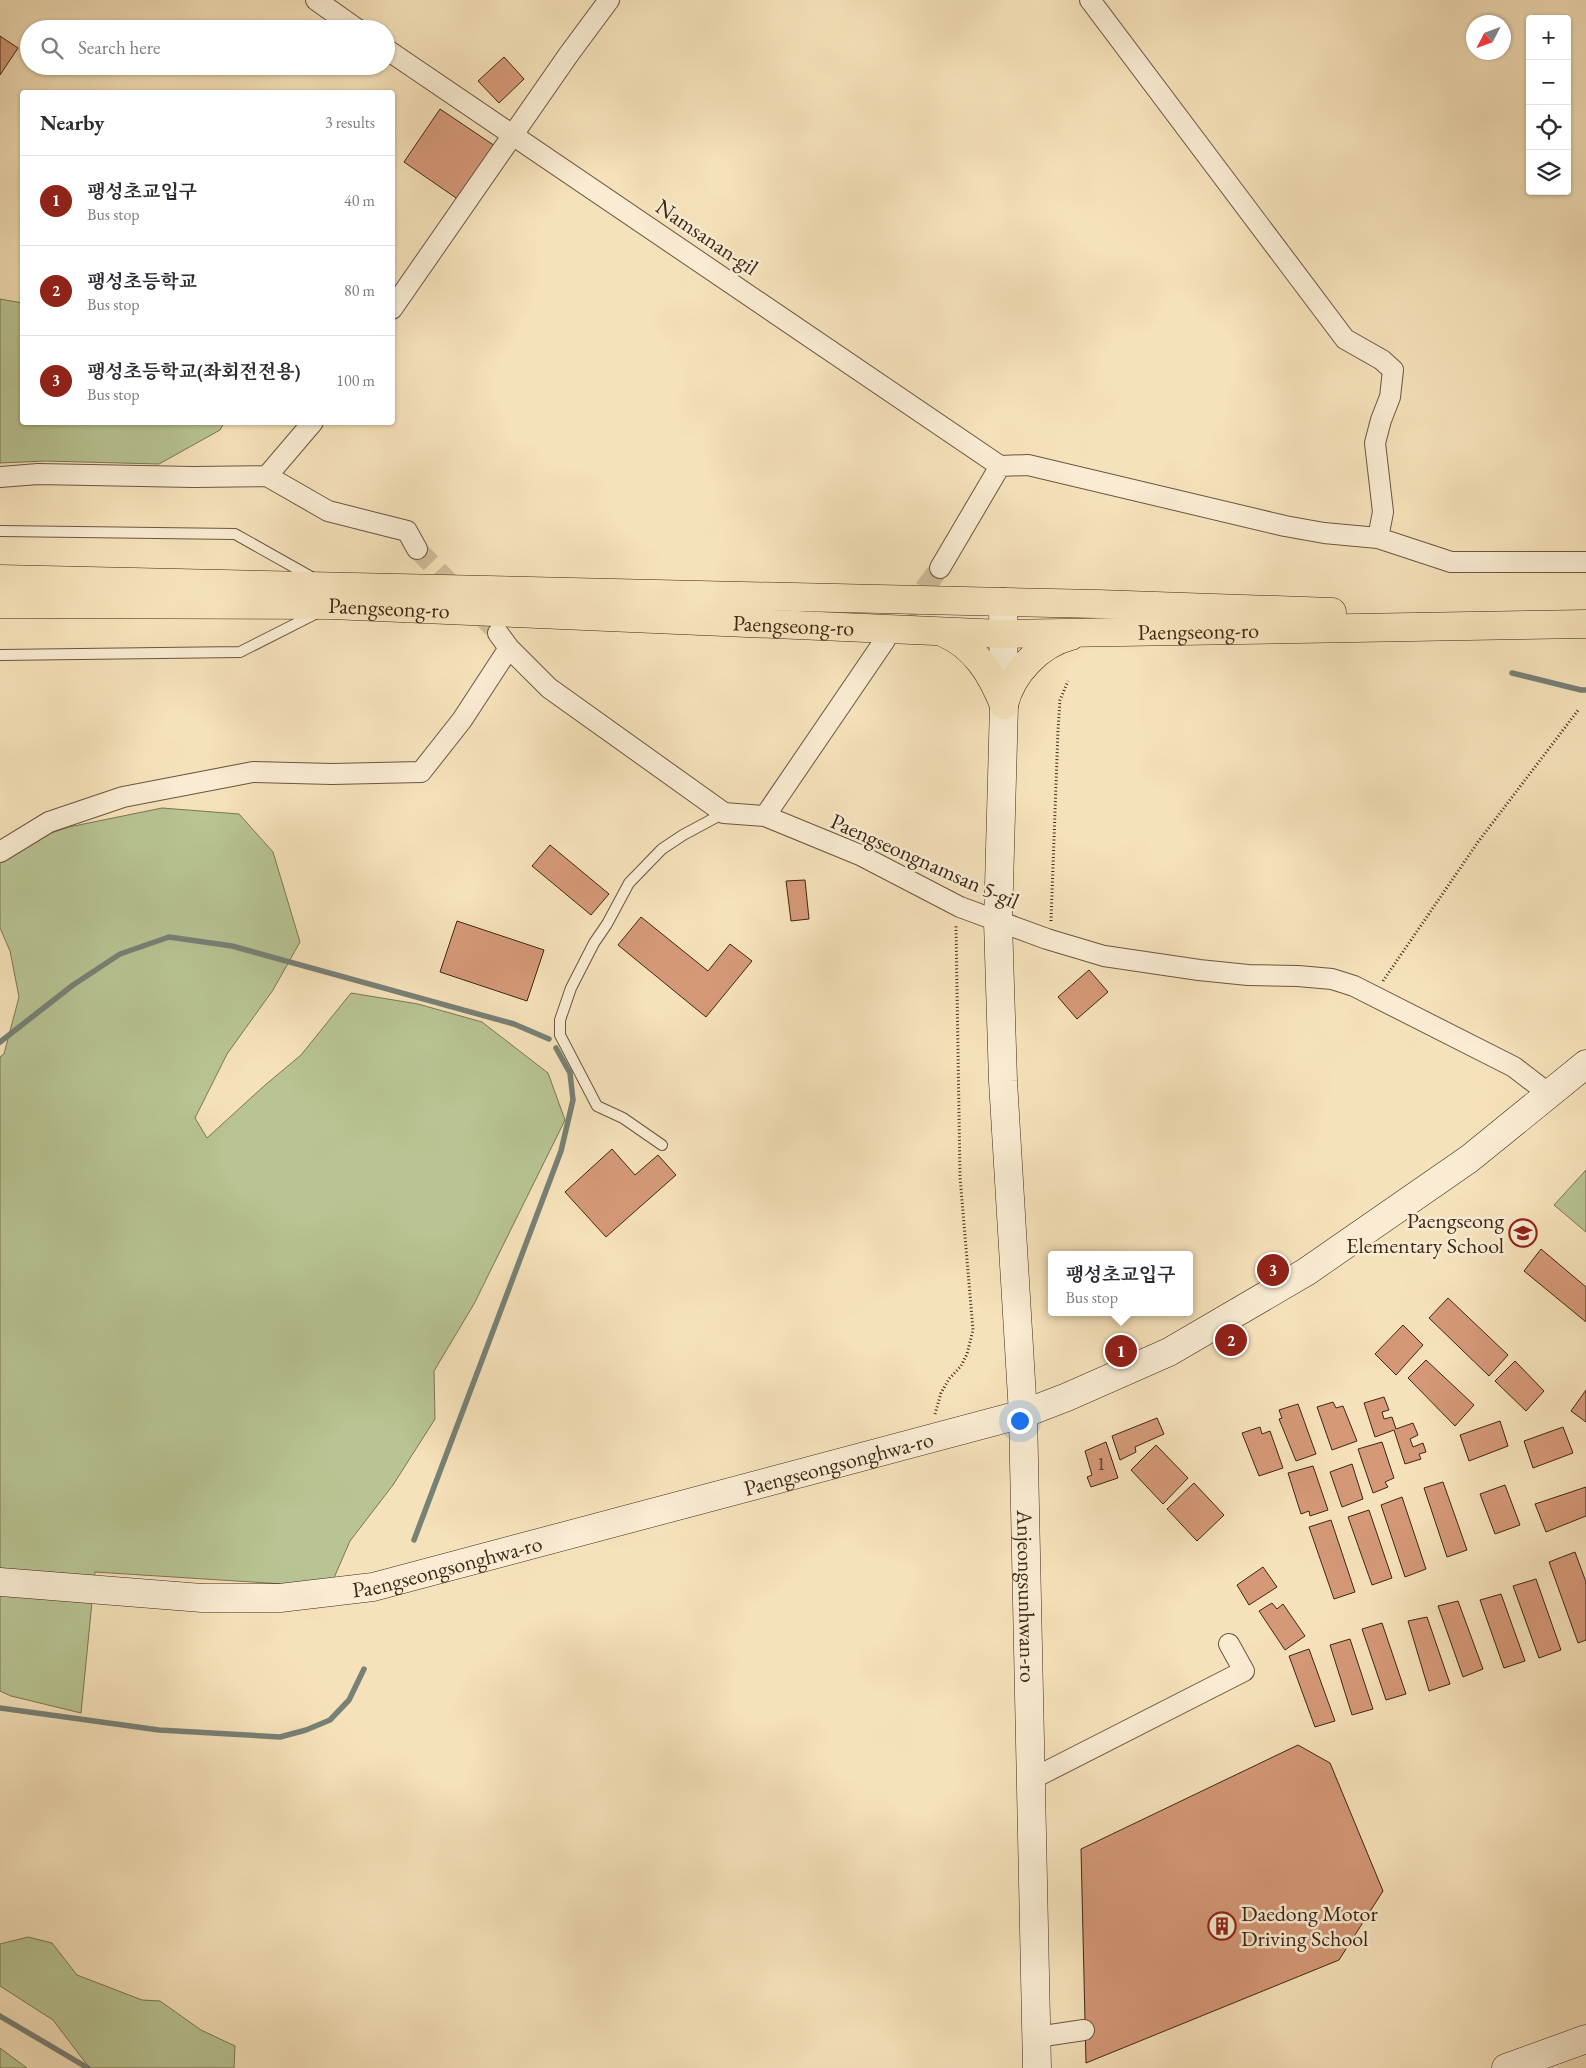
<!DOCTYPE html>
<meta charset="utf-8">
<style>
body{margin:0;font-family:"EB Garamond","Noto Serif KR",serif;background:#f7f7f7;color:#2b2b33}
.controls{position:absolute;right:15px;top:15px;display:grid;overflow:hidden;border-radius:5px;box-shadow:0 1px 4px #0004}
.controls button{width:45px;height:45px;display:grid;place-items:center;padding:0;border:0;border-bottom:1px solid #e1e1e2;background:#fff;color:#2b2b33;font:25px sans-serif}
.compass{position:absolute;left:1466px;top:15px;width:45px;height:45px;border-radius:50%;background:#fff;box-shadow:0 1px 4px #0004;rotate:229deg}
.you{position:absolute;left:1019px;top:1420px;width:18px;height:18px;margin:-12px;border:4px solid #fff;border-radius:50%;background:#1a73e8;box-shadow:0 0 0 8px #1a73e833}
.badge{display:grid;place-items:center;width:32px;height:32px;border-radius:50%;background:#8f2418;color:#fff;font-size:16px;font-weight:700}
.pin{position:absolute;translate:-50% -50%;border:2px solid #fff;box-shadow:0 1px 5px #0006}
.popup{position:absolute;left:1048px;top:1251px;width:145px;height:65px;box-sizing:border-box;display:grid;place-content:center;border-radius:5px;background:#fff;filter:drop-shadow(0 1px 4px #0005);font-size:16px;white-space:nowrap;color:#7c7c81}
.popup b{font-size:19px;color:#2b2b33}
.popup::after{content:'';position:absolute;left:50%;top:100%;margin-left:-10px;border:10px solid transparent;border-top-color:#fff}
.list{margin:0;padding:0;list-style:none}
h2{display:flex;justify-content:space-between;align-items:center;height:65px;margin:0;padding:0 20px;font-size:21px}
h2 small{font-size:16px;font-weight:400;color:#7c7c81}
.list li{display:grid;grid-template-columns:32px 1fr auto;gap:15px;align-items:center;box-sizing:border-box;height:90px;padding:0 20px;border-top:1px solid #e1e1e2}
.list b{display:block;font-size:19px;white-space:nowrap}
.list p{margin:0;font-size:16px;white-space:nowrap;color:#7c7c81}
.list em{font-size:16px;font-style:normal;color:#7c7c81}
.icon{flex:none;width:28px;height:28px;fill:none;stroke:currentColor;stroke-width:2;stroke-linecap:round;stroke-linejoin:round}
.map{position:relative;flex:none;width:1586px;height:2068px;overflow:hidden}
.search{position:absolute;background:#fff;box-shadow:0 1px 4px #0004;left:20px;top:20px;width:375px;height:55px;display:flex;align-items:center;gap:12px;box-sizing:border-box;padding:0 18px;border-radius:28px;color:#7c7c81;font-size:19px}
.panel{position:absolute;background:#fff;box-shadow:0 1px 4px #0004;left:20px;top:90px;width:375px;height:335px;border-radius:5px}
.map>svg:first-child{display:block}
.green{fill:#b8c493;stroke:#7b7556}
.lines{fill:none;stroke-linecap:round;stroke-linejoin:round}
.stream{stroke:#778176;stroke-width:5.5}
.building{fill:#d59977;stroke:#3e2618}
.street-tunnel{stroke:#d1bc9a;stroke-width:20;stroke-dasharray:20 10;stroke-linecap:butt}
.lane-casing{stroke:#6c5540;stroke-width:12}
.street-casing{stroke:#6c5540;stroke-width:22}
.secondary-casing{stroke:#3e2618;stroke-width:29}
.primary-casing{stroke:#3e2618;stroke-width:29}
.path{stroke:#3e2618;stroke-width:3;stroke-dasharray:1 2.5;stroke-linecap:butt}
.lane{stroke:#f9ecd2;stroke-width:10}
.street{stroke:#f9ecd2;stroke-width:20}
.secondary{stroke:#f9ecd2;stroke-width:28}
.primary{stroke:#f6e2ba;stroke-width:28}
.labels{text-anchor:middle;dominant-baseline:central;stroke-width:5;stroke-linejoin:round;paint-order:stroke}
.number-label{font-size:20px;fill:#644330}
.street-label{font-size:22px;fill:#3e2618;stroke:#f9ecd2}
.poi-label{font-size:22px;fill:#3e2618;stroke:#f9ecd2;text-anchor:end}
</style>
<div class="map">
<svg width="1586" height="2068" viewBox="0 0 1586 2068">
<rect width="100%" height="100%" fill="#f6e2ba"/>
<filter id="stains"><feTurbulence type="fractalNoise" baseFrequency=".004" numOctaves="4"/><feColorMatrix values="0 0 0 0 .2 0 0 0 0 .09 0 0 0 0 .02 0 0 0 .5 -.17"/></filter>
<radialGradient id="worn" r=".72"><stop offset=".6" stop-color="#630" stop-opacity="0"/><stop offset="1" stop-color="#630" stop-opacity=".3"/></radialGradient>
<path class="green" d="M0,299L22,303V422L224,423L220,430L159,464L46,461L0,463Z
M162,808L239,814L273,852L300,942L273,990L227,1054L195,1118L207,1138L264,1086L301,1055L351,993L418,1004L482,1022L548,1073L565,1120L474,1304L434,1371L435,1419L393,1485L350,1541L330,1587L95,1572L81,1713L11,1696L0,1691V1057L4,1054L19,997L10,951L0,928V861L4,849L69,827Z
M1586,1170V1232L1554,1205Z
M28,1937L52,1943L77,1975L142,2000L160,2001L201,2030L235,2046L234,2068H86L88,2066L53,2020L0,1986V1944Z
M0,2048L27,2068H0Z"/>
<g class="lines">
<path class="stream" d="M1512,673L1581,690H1586
M0,1042L73,985L120,954L169,937L232,946L514,1024L549,1039
M414,1540L561,1151L573,1100L570,1073L556,1048
M0,1708L159,1730L280,1737L306,1730L330,1720L349,1700L364,1669
M0,2016L88,2068"/>
</g>
<path class="building" d="M0,36L18,48L0,75Z
M504,57L524,79L499,103L478,81Z
M440,109L495,146L459,200L404,162Z
M550,845L609,894L591,915L532,866Z
M805,880L809,919L791,921L786,881Z
M641,917L708,971L730,944L752,961L706,1017L618,945Z
M457,921L544,950L527,1001L440,972Z
M1089,970L1108,992L1077,1019L1058,997Z
M612,1149L635,1175L658,1155L676,1175L606,1237L565,1192Z
M1541,1249L1586,1287V1322L1524,1271Z
M1448,1298L1508,1355L1489,1376L1429,1318Z
M1403,1325L1423,1345L1396,1375L1375,1354Z
M1426,1360L1474,1405L1455,1426L1408,1378Z
M1515,1361L1544,1391L1526,1411L1495,1381Z
M1586,1390V1422L1571,1411Z
M1384,1397L1389,1410L1382,1412L1384,1419L1392,1417L1396,1429L1413,1423L1418,1435L1410,1439L1413,1447L1423,1443L1426,1452L1419,1454L1421,1459L1405,1464L1394,1430L1375,1437L1364,1403Z
M1333,1402L1336,1408L1343,1406L1357,1441L1332,1450L1317,1407Z
M1298,1404L1316,1454L1296,1461L1279,1419L1282,1418L1279,1410Z
M1157,1418L1164,1434L1135,1447L1136,1452L1120,1460L1112,1436Z
M1500,1421L1508,1446L1469,1461L1460,1435Z
M1260,1427L1262,1434L1270,1431L1283,1468L1259,1476L1242,1433Z
M1563,1427L1573,1453L1533,1468L1524,1441Z
M1106,1442L1118,1478L1091,1487L1087,1477L1092,1475L1085,1451Z
M1382,1442L1394,1478L1385,1482L1388,1487L1373,1493L1358,1449Z
M1156,1445L1188,1478L1163,1504L1131,1470Z
M1352,1464L1363,1499L1342,1507L1330,1472Z
M1313,1466L1328,1510L1310,1516L1309,1511L1301,1514L1288,1473Z
M1443,1482L1467,1550L1447,1557L1424,1488Z
M1194,1483L1224,1515L1197,1541L1167,1509Z
M1505,1485L1520,1525L1495,1534L1480,1494Z
M1586,1487V1516L1546,1532L1535,1504Z
M1402,1497L1426,1569L1405,1577L1381,1505Z
M1369,1510L1392,1578L1372,1585L1348,1517Z
M1331,1520L1355,1592L1334,1599L1309,1527Z
M1575,1552L1586,1582V1640L1578,1643L1549,1562Z
M1263,1567L1277,1587L1249,1605L1237,1585Z
M1536,1579L1561,1650L1539,1658L1513,1586Z
M1501,1594L1525,1661L1504,1668L1480,1600Z
M1458,1601L1483,1669L1463,1677L1438,1606Z
M1272,1603L1277,1609L1283,1604L1305,1636L1285,1650L1259,1611Z
M1427,1617L1450,1684L1429,1691L1408,1621Z
M1382,1623L1406,1694L1386,1700L1362,1629Z
M1350,1639L1373,1709L1352,1715L1330,1645Z
M1309,1649L1335,1721L1315,1727L1289,1656Z
M1298,1745L1330,1763L1383,1891L1339,1960L1086,2063L1081,1849Z"/>
<g class="lines">
<path class="street-tunnel" d="M417,549L498,633
M888,637L940,568"/>
<g class="lane-casing">
<path id="lane" d="M0,531L235,534L315,579
M0,655L240,652L317,613
M662,1145L623,1118L597,1106L560,1035V1020L571,988L594,943L607,924L629,883L662,849L683,835L724,813"/>
</g>
<g class="street-casing">
<path id="street" d="M316,0L357,29
M1090,0L1345,339L1382,360L1393,370L1390,397L1381,420L1375,443L1383,512L1378,538
M386,49L1000,466
M392,309L569,54L609,0
M1000,466L1028,465L1285,526L1324,533L1378,538L1451,562H1586
M267,476L313,422
M0,477L38,474L193,477L267,476L328,511L407,531L417,549
M940,568L1000,466
M498,633L509,648L549,688L724,813L765,816L860,855L960,907L1047,939L1104,956L1199,970L1248,975L1298,976L1332,979L1354,986L1514,1067L1549,1094
M765,816L885,640
M0,852L49,822L123,797L253,772L332,774L421,772L462,720L509,648
M1032,1779L1244,1671L1229,1644
M1037,2037L1084,2030"/>
</g>
<g class="secondary-casing">
<g id="secondary">
<path id="s1" d="M1003,602L1004,705L998,922L1003,1081L1023,1414L1037,2068"/>
<path id="s2" d="M0,1582L202,1598H280L373,1587L1023,1414L1067,1397L1169,1352L1306,1272L1469,1159L1586,1064"/>
<path d="M1506,2068L1586,2039"/>
</g>
</g>
<g class="primary-casing">
<g id="primary">
<path d="M0,579L1098,604L1332,612"/>
<path id="s3" d="M0,604L331,605L1003,634L1586,624"/>
<path d="M942,632C975,646 991,673 1004,705"/>
<path d="M1004,705C1011,674 1039,644 1071,636"/>
</g>
</g>
<path class="path" d="M1051,921L1058,730L1060,700L1068,681
M1383,981L1478,842L1579,709
M935,1414L941,1393L949,1379L961,1366L967,1354L973,1330L960,1177L956,926"/>
<use href="#lane" class="lane"/>
<use href="#street" class="street"/>
<use href="#secondary" class="secondary"/>
<use href="#primary" class="primary"/>
</g>
<defs>
<g id="school-ring" transform="scale(1.4375)"><circle r="9.5" fill="#f9ecd2" stroke="#8f2418" stroke-width="1.5"/><path d="M0-5L7-2L0 1L-7-2ZM-4 1L0 2.5L4 1V4Q0 6-4 4Z" fill="#8f2418"/></g>
<g id="building-ring" transform="scale(1.4375)"><circle r="9.5" fill="#f9ecd2" stroke="#8f2418" stroke-width="1.5"/><path d="M-4-6H4V6H1V3H-1V6H-4ZM-2.5-4.3h1.7v1.8h-1.7ZM.8-4.3h1.7v1.8H.8ZM-2.5-1h1.7V.8h-1.7ZM.8-1h1.7V.8H.8Z" fill="#8f2418"/></g>
</defs>
<g fill-rule="evenodd">
<use href="#school-ring" x="1523" y="1233"/>
<use href="#building-ring" x="1222" y="1926"/>
</g>
<g class="labels">
<g class="number-label">
<text x="1101" y="1463">1</text>
</g>
<g class="street-label">
<text transform="translate(707 237) rotate(34)">Namsanan-gil</text>
<text stroke="none"><textPath href="#s3" startOffset="389">Paengseong-ro</textPath></text>
<text stroke="none"><textPath href="#s3" startOffset="794">Paengseong-ro</textPath></text>
<text stroke="none"><textPath href="#s3" startOffset="1199">Paengseong-ro</textPath></text>
<text transform="translate(925 861) rotate(24)">Paengseongnamsan 5-gil</text>
<text stroke="none"><textPath href="#s2" startOffset="856">Paengseongsonghwa-ro</textPath></text>
<text stroke="none"><textPath href="#s2" startOffset="451">Paengseongsonghwa-ro</textPath></text>
<text stroke="none"><textPath href="#s1" startOffset="995">Anjeongsunhwan-ro</textPath></text>
</g>
<g class="poi-label">
<text x="1504" y="1220">Paengseong<tspan x="1504" dy="25">Elementary School</tspan></text>
<text x="1241" y="1913" text-anchor="start">Daedong Motor<tspan x="1241" dy="25">Driving School</tspan></text>
</g>
</g>
<rect width="100%" height="100%" filter="url(#stains)"/>
<rect width="100%" height="100%" fill="url(#worn)"/>
</svg>
<div class="controls">
<button>+</button>
<button>−</button>
<button><svg class="icon" aria-label="locate" viewBox="0 0 24 24"><circle cx="12" cy="12" r="6"/><path d="M12 2v4M12 18v4M2 12h4M18 12h4"/></svg></button>
<button><svg class="icon" aria-label="layers" viewBox="0 0 24 24"><path d="M12 4l9 5-9 5-9-5zM3 14l9 5 9-5"/></svg></button>
</div>
<svg class="compass" viewBox="-18 -18 36 36"><path d="M0-13l5 13h-10z" fill="#e53935"/><path d="M0 13l5-13h-10z" fill="#7c7c81"/></svg>
<div class="you"></div>
<div class="pin badge" style="left:1121px;top:1351px">1</div>
<div class="popup"><b>팽성초교입구</b>Bus stop</div>
<div class="pin badge" style="left:1231px;top:1340px">2</div>
<div class="pin badge" style="left:1273px;top:1270px">3</div>
<div class="search"><svg class="icon" aria-label="search" viewBox="0 0 24 24"><circle cx="10" cy="10" r="6"/><path d="M15 15l6 6"/></svg>Search here</div>
<section class="panel">
<h2>Nearby<small>3 results</small></h2>
<ul class="list">
<li><span class="badge">1</span><div><b>팽성초교입구</b><p>Bus stop</p></div><em>40 m</em></li>
<li><span class="badge">2</span><div><b>팽성초등학교</b><p>Bus stop</p></div><em>80 m</em></li>
<li><span class="badge">3</span><div><b>팽성초등학교(좌회전전용)</b><p>Bus stop</p></div><em>100 m</em></li>
</ul>
</section>
</div>
